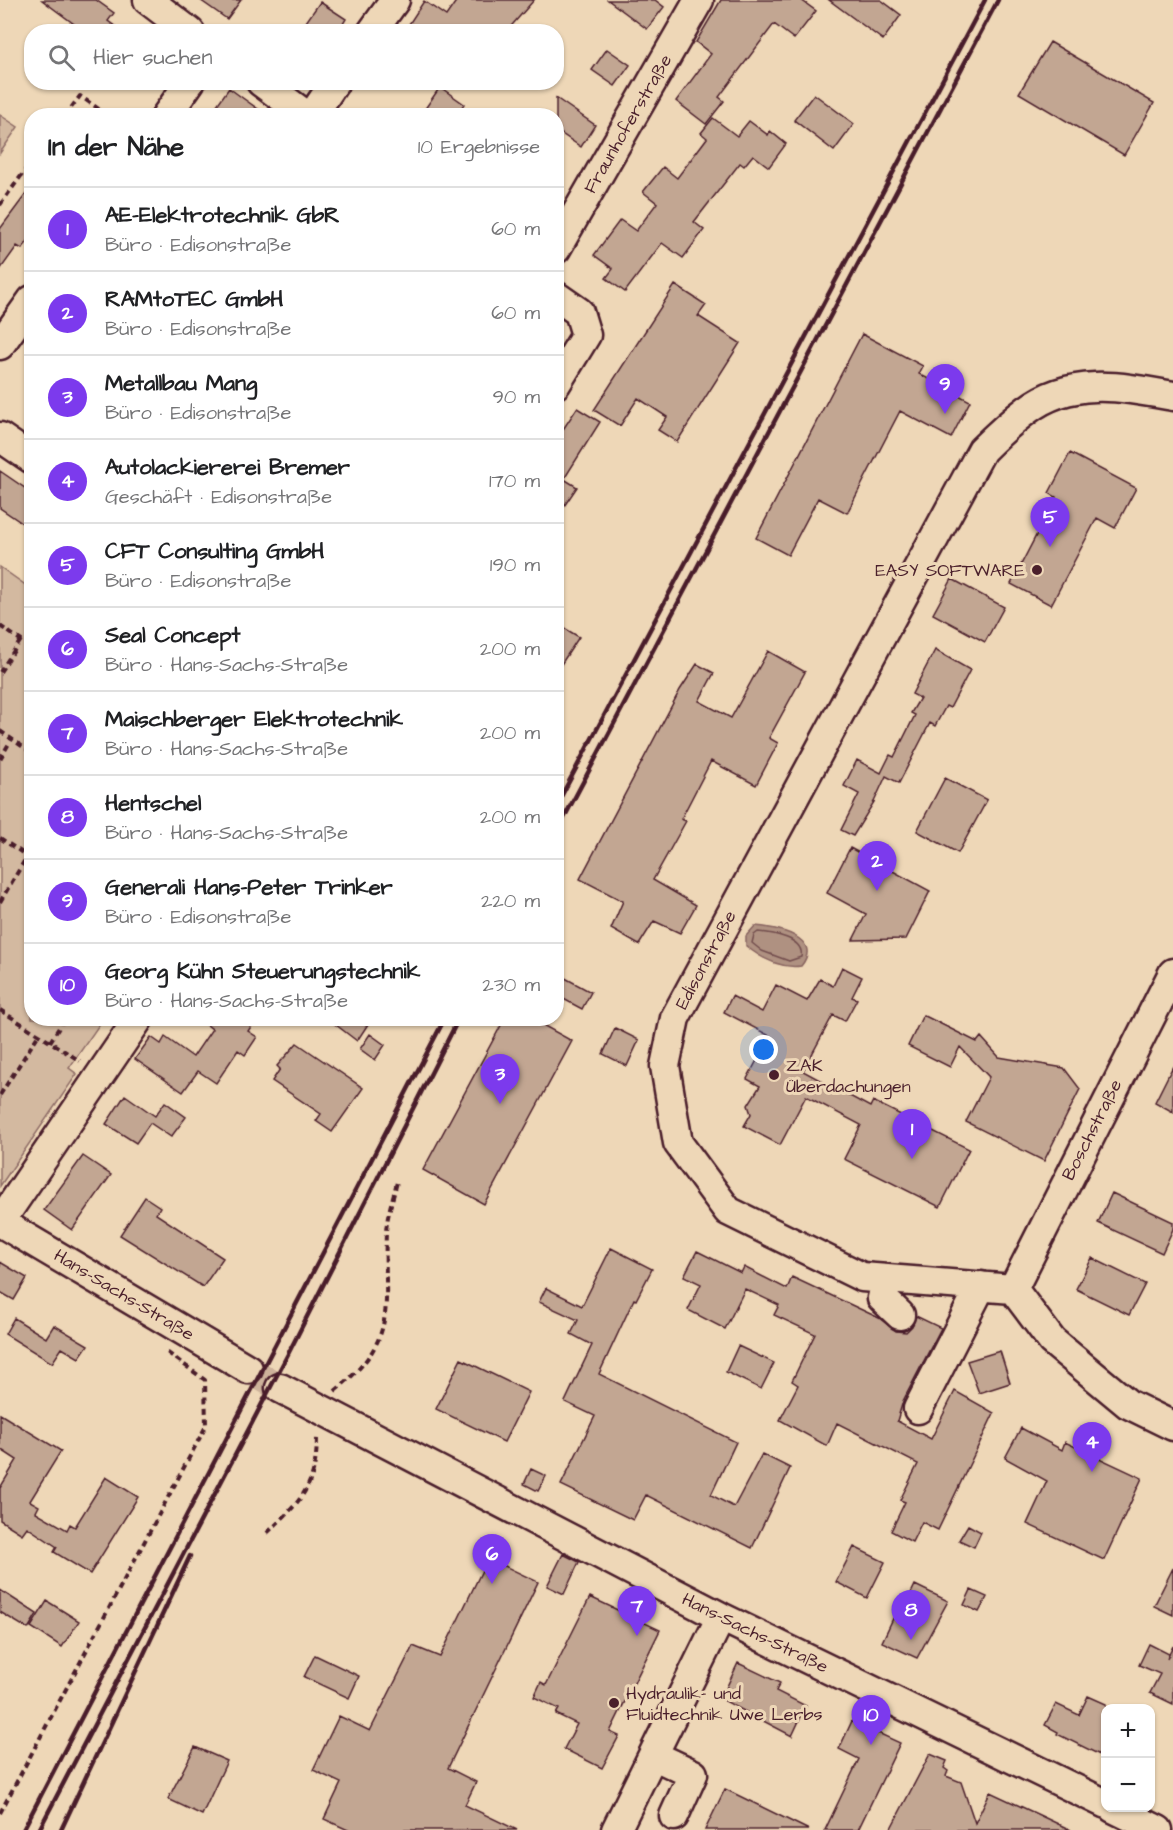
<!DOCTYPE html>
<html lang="de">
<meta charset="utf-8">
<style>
body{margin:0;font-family:"Architects Daughter",sans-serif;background:#f2f2f2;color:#202124}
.controls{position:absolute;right:18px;bottom:18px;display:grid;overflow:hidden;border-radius:12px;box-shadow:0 2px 4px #0004}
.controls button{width:54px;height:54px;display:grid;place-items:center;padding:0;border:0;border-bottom:2px solid #e0e0e0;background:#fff;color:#202124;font:30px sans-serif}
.you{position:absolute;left:764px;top:1050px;width:21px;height:21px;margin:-15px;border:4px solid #fff;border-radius:50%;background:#1a73e8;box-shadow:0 0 0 9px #1a73e833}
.badge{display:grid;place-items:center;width:39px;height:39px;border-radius:50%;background:#7c3aed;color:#fff;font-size:20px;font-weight:700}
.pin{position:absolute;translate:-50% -50px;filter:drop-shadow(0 2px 3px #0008)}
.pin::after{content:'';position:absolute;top:32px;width:21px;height:18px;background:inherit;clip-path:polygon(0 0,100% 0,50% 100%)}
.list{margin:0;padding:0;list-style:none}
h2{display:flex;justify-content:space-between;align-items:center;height:78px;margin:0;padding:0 24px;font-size:26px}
h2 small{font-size:20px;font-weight:400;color:#757577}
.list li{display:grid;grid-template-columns:39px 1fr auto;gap:18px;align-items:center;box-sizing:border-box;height:84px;padding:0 24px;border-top:2px solid #e0e0e0}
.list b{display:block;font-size:22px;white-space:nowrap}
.list p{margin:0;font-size:20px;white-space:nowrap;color:#757577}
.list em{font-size:20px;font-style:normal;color:#757577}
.icon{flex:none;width:33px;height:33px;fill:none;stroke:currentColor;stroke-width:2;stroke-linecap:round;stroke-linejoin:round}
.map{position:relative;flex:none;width:1173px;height:1830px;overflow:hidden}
.search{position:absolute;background:#fff;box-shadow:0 2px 4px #0004;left:24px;top:24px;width:540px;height:66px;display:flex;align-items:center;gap:15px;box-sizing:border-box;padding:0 21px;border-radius:24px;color:#757577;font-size:22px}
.panel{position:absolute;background:#fff;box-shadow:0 2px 4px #0004;left:24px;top:108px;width:540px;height:918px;border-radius:24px}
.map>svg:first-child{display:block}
.green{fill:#d3b9a0;stroke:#8e6c66;stroke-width:1.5}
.water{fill:#af9181;stroke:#87635f;stroke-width:1.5}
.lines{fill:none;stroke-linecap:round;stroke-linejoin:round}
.shore{stroke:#724d4d;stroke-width:1.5}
.building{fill:#c2a692;stroke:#4a1f2b;stroke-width:1.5}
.minor-tunnel{stroke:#cdb29b;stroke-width:28;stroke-dasharray:28 14;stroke-linecap:butt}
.minor-casing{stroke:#4a1f2b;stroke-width:33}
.path{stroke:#4a1f2b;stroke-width:4;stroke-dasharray:6 4.5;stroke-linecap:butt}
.minor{stroke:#eed7b7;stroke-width:28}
.rail{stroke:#4a1f2b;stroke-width:4.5}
.poi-dot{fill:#4a1f2b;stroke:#eed7b7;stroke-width:2}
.labels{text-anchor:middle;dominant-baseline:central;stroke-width:6;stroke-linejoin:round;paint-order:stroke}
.street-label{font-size:18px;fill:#4a1f2b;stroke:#eed7b7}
.poi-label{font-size:18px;fill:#4a1f2b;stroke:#eed7b7;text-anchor:start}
</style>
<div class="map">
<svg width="1173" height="1830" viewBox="0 0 1173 1830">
<rect width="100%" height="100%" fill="#eed7b7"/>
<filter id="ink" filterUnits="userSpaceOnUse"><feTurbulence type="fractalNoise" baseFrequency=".0167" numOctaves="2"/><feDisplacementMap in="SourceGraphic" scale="12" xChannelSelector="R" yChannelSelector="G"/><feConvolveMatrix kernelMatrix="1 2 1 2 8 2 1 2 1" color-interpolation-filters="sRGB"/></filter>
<g filter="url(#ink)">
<path class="green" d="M0,115L18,127L0,153Z
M0,567L31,589L32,1018L103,1019L69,1068L77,1074L0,1186Z"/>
<path class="water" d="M755,926C776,927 824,938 801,966C780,969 762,959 746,946V936Z"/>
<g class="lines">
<path class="shore" d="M758,932C772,933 805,938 801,957L789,961L762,951L752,943L754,935Z"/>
</g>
<path class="building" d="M42,0H96L114,13L108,21L123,32H85Z
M200,0H241L227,19Z
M457,0H534L506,32H420L409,24L424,1L446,16Z
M608,0H655L664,7L647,29Z
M721,0H801L816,11L794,39L774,24L719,97L724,101L706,124L676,101L711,54L696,42Z
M829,0H881L901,15L883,40Z
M320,2L346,19L338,32H319L306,22Z
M1050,42L1154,103L1124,155L1019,93Z
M607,49L630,65L615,86L592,70Z
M440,87L464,104L456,116H420Z
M229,88L244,99L268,116H223L214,109Z
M814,94L854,124L834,151L794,120Z
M556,98L595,125L581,147L556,130Z
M713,118L737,136L749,121L768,135L770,131L786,144L769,167L753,155L744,166L740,163L694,222L704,230L683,258L662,243L625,292L606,278L613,269L594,255L620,220L636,231L657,203L643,192L663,167L677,178L707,138L701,133Z
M32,186V236L22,249L17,246L0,270V229Z
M675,285L706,305L698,316L740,343L677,442L658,430L667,417L638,398L620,426L594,410Z
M862,334L923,366L919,374L970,401L951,438L900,411L847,513L818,498L788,555L756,538Z
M577,408L600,422L564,479L577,487L556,518V440Z
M1070,453L1136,488L1115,528L1097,518L1051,605L1011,584L1056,497L1049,493Z
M0,471L32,493V516L25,525L0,508Z
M952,579L1004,607L985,642L933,614Z
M556,623L579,637L556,672Z
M935,650L970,670L950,708L946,706L935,726L930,723L899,783L886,776L874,802L853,836L841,830L859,794L844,786L857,760L881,773L890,755L894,757L915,715L911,713L920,698L912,694Z
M768,651L805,672L769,738L778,743L756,785L711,761L681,819L686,821L653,880L696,905L680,933L654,921L639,945L611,929L623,901L580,879L680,690L697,664L714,673L699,701L731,718Z
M945,778L987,800L958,853L917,831Z
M850,848L930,891L906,939L853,940L866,914L827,893Z
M842,967L862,977L852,997L857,999L845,1021L833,1015L803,1071L870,1107L873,1101L969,1149L940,1207L844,1159L861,1125L806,1096L780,1145L744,1126L751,1114L748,1105L760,1086L747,1079L770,1036L724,1012L732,996L762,1012L776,985L807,1001L820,979L833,986Z
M556,973L591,992L582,1009L556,995Z
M923,1015L977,1042L981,1037L999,1057L1064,1068L1080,1089L1044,1161L966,1122L989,1077L960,1047L950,1067L908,1046Z
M198,1018H257L248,1031L257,1037L245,1055L238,1050L216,1083L198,1071L183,1092L135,1059L151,1037L161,1044L165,1037L193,1057L212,1029Z
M327,1018H372L357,1041Z
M505,1018H530L572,1041L484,1204L423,1170Z
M615,1028L639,1040L627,1066L603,1054Z
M370,1034L385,1045L375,1060L360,1049Z
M297,1043L363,1088L332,1132L316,1121L321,1114L272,1081L280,1069L277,1066Z
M1173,1066V1112L1155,1102Z
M125,1095L155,1116L165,1102L186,1117L171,1137L150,1123L136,1143L106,1124Z
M83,1156L111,1175L72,1230L44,1210Z
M1112,1193L1173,1222V1229L1162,1253L1098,1223Z
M145,1197L160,1207L156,1214L223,1258L203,1287L120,1235Z
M611,1248L652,1269L636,1300L634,1299L599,1374L736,1442L711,1495L734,1507L762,1454L790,1468L752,1548L646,1495L633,1520L561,1485L595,1416L565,1402L592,1345L571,1334L578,1320L539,1302L546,1288L582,1306Z
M697,1251L741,1273L744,1267L787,1289L792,1277L879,1318L896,1331L906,1332L912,1326L916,1316L941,1328L903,1401L897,1421L931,1439L955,1391L994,1413L938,1530L922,1522L912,1542L891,1531L905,1502L900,1500L918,1464L837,1423L827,1446L780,1420L798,1385L792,1381L815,1334L774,1315L779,1305L745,1289L725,1329L688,1310L701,1284L684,1276Z
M1092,1258L1145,1284L1129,1315L1076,1289Z
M0,1262L27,1278L14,1300L0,1292Z
M14,1318L46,1338L54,1325L88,1345L79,1358L62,1348L52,1363L5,1334Z
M738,1346L774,1363L761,1389L726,1372Z
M1000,1351L1010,1383L979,1393L967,1361Z
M461,1359L529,1392L504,1442L436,1409Z
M0,1414L61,1451L30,1501L39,1506L36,1512L67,1530L70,1524L75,1527L106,1477L138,1497L90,1574L54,1552L57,1547L27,1527L22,1534L0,1520V1488L17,1460L0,1449Z
M1021,1428L1062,1450L1065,1442L1142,1478L1104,1560L1027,1524L1047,1481L1005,1458Z
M531,1469L546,1476L538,1491L524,1484Z
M968,1525L981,1532L974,1547L959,1540Z
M854,1547L885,1562L867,1598L836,1582Z
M563,1554L579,1562L564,1594L547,1586Z
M488,1558L538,1582L448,1768L476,1782L465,1805L517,1830H348L324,1819L341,1783L313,1770L339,1716L370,1731L413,1646L440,1657Z
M1173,1568V1615L1154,1606Z
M915,1585L948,1601L917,1658L882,1642L897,1610L902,1612Z
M0,1590L37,1614L28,1629L0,1612Z
M971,1590L987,1597L979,1612L964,1605Z
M590,1597L660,1630L610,1732L619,1736L602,1768L564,1749L577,1724L556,1714L559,1709L534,1697L541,1682L546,1685Z
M47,1601L79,1621L62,1647L31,1627Z
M1149,1644L1169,1654L1167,1659L1173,1646V1704L1150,1693L1160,1674L1139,1665Z
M315,1655L359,1676L349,1698L304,1677Z
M738,1663L780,1683L776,1691L806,1706L792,1736L721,1699Z
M1088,1696L1106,1704V1758L1057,1734L1058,1732L1045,1725L1056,1704L1079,1715Z
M852,1721L900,1743L858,1830H825L859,1759L839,1749Z
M195,1747L227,1761L202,1815L168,1799Z
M930,1754L947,1761L944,1768L948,1771L946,1776L961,1782L975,1823L990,1792L1071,1830H890Z
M725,1789L809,1830H705Z"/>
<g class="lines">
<path class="minor-tunnel" d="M248,1369L280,1388"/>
<g class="minor-casing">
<path id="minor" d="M148,0L190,32
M372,32L395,0
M261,82L307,116
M166,116L190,82
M312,116L335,82
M556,249L699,0
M556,296L579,312L586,335L556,384
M0,345L32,300
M1173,396C1123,387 1071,376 1027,410C1011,422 996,436 982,450L675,1018L665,1066L678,1143L728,1211L862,1277L1013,1289L1052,1341L1128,1404L1173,1426
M0,437L32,459
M139,1018L0,1222L248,1369
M887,1279L882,1298L900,1315
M1013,1289L1173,973
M280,1388L721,1617L1106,1804
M918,1409L981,1286
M653,1755L693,1774L674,1816
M1113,1808L1158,1830
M616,1830L721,1617"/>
</g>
<path class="path" d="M65,116L80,96L109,116
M0,205L32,161
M0,626L32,648
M0,672L21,640
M0,731L32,753
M0,759L11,740
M0,838L27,856
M0,902L32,848
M0,1010L80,1061
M50,1042L65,1018
M0,1095L39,1034
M335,1391C401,1337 383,1308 386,1232C387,1215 393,1198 397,1182
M267,1533C302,1500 317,1486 317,1435
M0,1813L206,1426L205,1380L164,1350"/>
<use href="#minor" class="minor"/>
<path class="rail" d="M556,806L985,0
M556,833L998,0
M23,1830L445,1018
M39,1830L288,1354L459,1018
M61,1830L190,1556"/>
</g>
</g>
<g class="poi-dot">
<circle cx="1037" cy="570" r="6"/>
<circle cx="774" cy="1075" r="6"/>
<circle cx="614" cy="1703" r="6"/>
</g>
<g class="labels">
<g class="street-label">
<text transform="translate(628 124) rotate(-60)">Fraunhoferstraße</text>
<text transform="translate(706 960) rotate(-62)">Edisonstraße</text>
<text transform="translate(1092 1130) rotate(-63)">Boschstraße</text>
<text transform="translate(124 1295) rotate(31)">Hans-Sachs-Straße</text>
<text transform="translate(755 1633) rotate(26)">Hans-Sachs-Straße</text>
</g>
<g class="poi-label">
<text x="1025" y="570" text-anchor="end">EASY SOFTWARE</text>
<text x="786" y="1065">ZAK<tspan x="786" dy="21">Überdachungen</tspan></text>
<text x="626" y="1693">Hydraulik- und<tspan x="626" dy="21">Fluidtechnik Uwe Lerbs</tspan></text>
</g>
</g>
</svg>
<div class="controls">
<button>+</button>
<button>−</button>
</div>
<div class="you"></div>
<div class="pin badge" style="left:912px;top:1159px">1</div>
<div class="pin badge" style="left:877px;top:891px">2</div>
<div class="pin badge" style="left:500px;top:1104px">3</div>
<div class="pin badge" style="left:1092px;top:1472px">4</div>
<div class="pin badge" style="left:1050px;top:547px">5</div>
<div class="pin badge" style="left:492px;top:1584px">6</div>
<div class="pin badge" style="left:637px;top:1636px">7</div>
<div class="pin badge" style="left:911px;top:1640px">8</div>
<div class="pin badge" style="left:945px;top:414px">9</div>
<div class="pin badge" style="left:871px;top:1745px">10</div>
<div class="search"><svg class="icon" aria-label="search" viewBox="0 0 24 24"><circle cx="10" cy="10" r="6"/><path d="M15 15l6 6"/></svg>Hier suchen</div>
<section class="panel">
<h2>In der Nähe<small>10 Ergebnisse</small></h2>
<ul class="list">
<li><span class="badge">1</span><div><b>AE-Elektrotechnik GbR</b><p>Büro · Edisonstraße</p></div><em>60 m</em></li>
<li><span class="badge">2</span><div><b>RAMtoTEC GmbH</b><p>Büro · Edisonstraße</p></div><em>60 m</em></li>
<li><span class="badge">3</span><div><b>Metallbau Mang</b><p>Büro · Edisonstraße</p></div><em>90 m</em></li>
<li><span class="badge">4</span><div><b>Autolackiererei Bremer</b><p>Geschäft · Edisonstraße</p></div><em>170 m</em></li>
<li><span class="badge">5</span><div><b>CFT Consulting GmbH</b><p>Büro · Edisonstraße</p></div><em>190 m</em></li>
<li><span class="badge">6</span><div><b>Seal Concept</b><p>Büro · Hans-Sachs-Straße</p></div><em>200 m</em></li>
<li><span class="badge">7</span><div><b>Maischberger Elektrotechnik</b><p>Büro · Hans-Sachs-Straße</p></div><em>200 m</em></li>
<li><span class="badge">8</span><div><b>Hentschel</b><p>Büro · Hans-Sachs-Straße</p></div><em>200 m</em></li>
<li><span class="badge">9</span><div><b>Generali Hans-Peter Trinker</b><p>Büro · Edisonstraße</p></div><em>220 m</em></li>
<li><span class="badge">10</span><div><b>Georg Kühn Steuerungstechnik</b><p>Büro · Hans-Sachs-Straße</p></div><em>230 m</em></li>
</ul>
</section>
</div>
